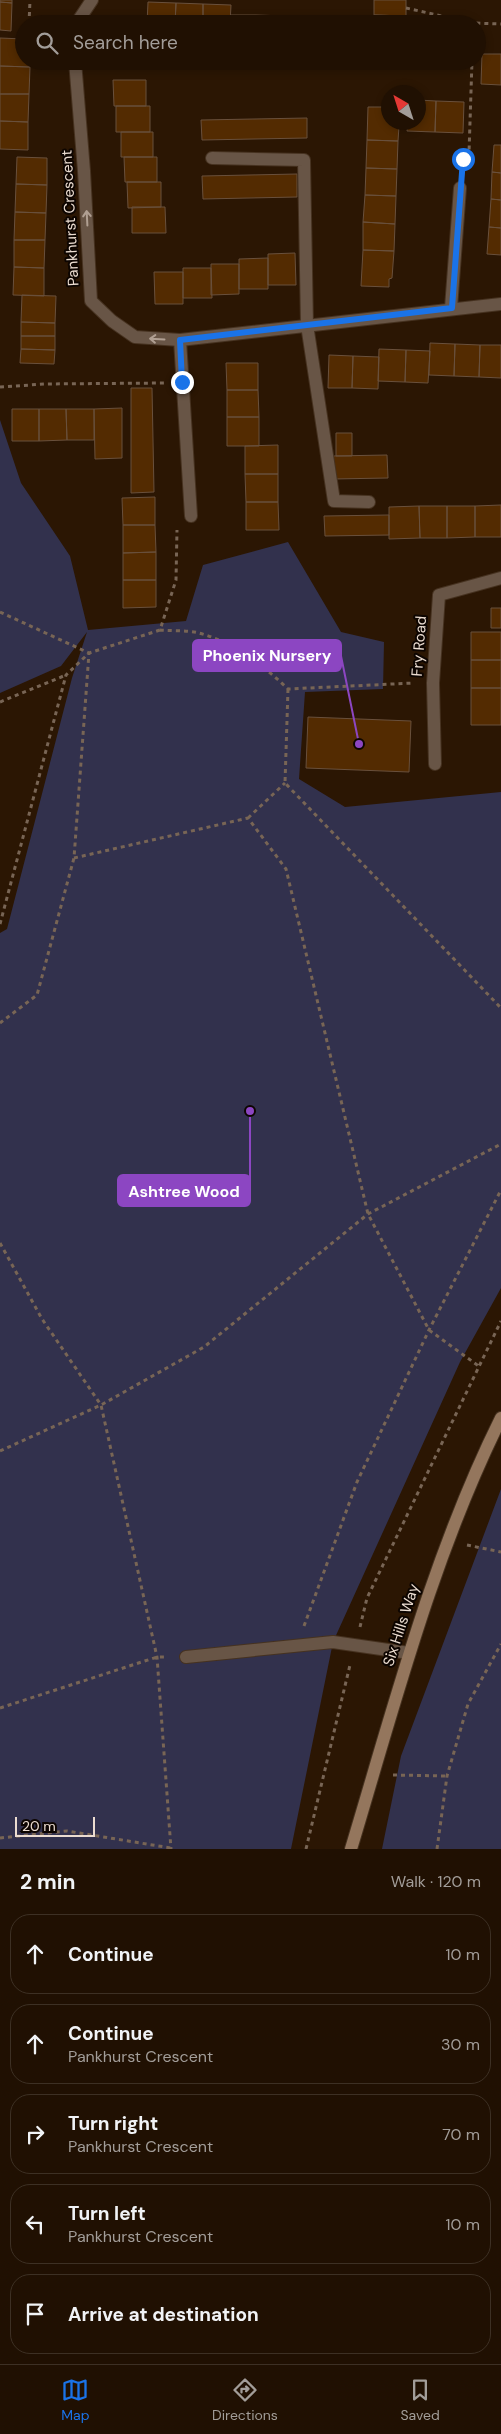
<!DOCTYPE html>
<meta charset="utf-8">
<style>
body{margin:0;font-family:"DM Sans",sans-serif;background:#2d1e11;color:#f1f3f6}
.compass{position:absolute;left:381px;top:85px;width:45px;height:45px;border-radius:50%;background:#201002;box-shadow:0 2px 8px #0003;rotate:321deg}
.scale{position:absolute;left:15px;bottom:12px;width:80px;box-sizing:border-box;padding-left:5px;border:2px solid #ebdcd0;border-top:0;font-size:14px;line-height:18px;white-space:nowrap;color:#ebdcd0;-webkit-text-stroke:4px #0d0501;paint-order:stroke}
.stop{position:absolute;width:15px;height:15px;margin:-11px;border:4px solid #1a73e8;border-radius:50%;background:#fff}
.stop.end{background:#1a73e8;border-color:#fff;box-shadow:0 1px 5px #0008}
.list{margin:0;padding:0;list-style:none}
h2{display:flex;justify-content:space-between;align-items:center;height:65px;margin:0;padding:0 20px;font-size:21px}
h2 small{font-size:16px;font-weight:400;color:#a29d99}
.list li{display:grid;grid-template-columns:32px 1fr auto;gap:15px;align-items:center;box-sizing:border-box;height:80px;margin:0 10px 10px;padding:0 10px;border:1px solid #3d3024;border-radius:20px}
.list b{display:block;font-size:19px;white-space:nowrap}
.list p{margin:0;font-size:16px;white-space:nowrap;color:#a29d99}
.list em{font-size:16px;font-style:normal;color:#a29d99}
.icon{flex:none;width:28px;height:28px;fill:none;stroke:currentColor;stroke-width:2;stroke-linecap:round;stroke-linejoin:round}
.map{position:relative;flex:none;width:501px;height:1849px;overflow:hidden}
.search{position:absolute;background:#201002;box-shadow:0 2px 8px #0003;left:15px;right:15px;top:15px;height:55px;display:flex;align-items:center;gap:12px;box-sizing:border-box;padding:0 18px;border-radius:28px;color:#a29d99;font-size:19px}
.sheet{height:515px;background:#201002}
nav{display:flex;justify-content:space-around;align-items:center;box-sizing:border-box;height:70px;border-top:1px solid #3d3024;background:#201002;font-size:14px;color:#a29d99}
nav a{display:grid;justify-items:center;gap:2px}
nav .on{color:#1a73e8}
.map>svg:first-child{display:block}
.green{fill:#32314d}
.building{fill:#532b01;stroke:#69503c}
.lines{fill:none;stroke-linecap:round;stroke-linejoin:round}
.lane-casing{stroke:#463220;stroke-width:14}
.street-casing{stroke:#463220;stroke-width:14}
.secondary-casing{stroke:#463220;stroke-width:14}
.path{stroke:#786555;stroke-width:3;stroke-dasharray:4 4;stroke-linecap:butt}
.lane{stroke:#685546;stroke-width:12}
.street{stroke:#685546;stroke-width:12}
.secondary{stroke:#94765d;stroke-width:12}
.oneway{stroke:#b09f92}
.route{stroke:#1a73e8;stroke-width:6}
.labels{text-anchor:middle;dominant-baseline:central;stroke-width:4;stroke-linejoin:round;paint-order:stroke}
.street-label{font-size:15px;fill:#ebdcd0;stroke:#0d0501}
.leader{fill:none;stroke:#8c46c2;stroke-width:2}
.callout-dot{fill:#8c46c2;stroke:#0d0501;stroke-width:2}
.callout{fill:#8c46c2;stroke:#8c46c2;stroke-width:2}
.callout-label{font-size:16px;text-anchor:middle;font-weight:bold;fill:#fff}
</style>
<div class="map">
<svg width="501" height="1849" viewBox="0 0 501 1849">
<rect width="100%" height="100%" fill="#2b1603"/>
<path class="green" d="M0,420L21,483L70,556L88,630L186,621L203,565L288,542L341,632L384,642L383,689L305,692L299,779L345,807L501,792V1288L460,1362L333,1642L291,1849H0V933L7,929L72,678L87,632L61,666L0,693Z
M501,1489V1849H382L401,1756Z"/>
<path class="building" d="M0,0H12V3L0,2Z
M374,0H406V16L374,15Z
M0,2L12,3L11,31L0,30Z
M148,2L176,3L175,24H147Z
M176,3L203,4V24H175Z
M203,4L231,5L230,24H203Z
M230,15H256V24H230Z
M256,15L286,16V24H256Z
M374,15L406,16V24H373Z
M0,38L24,39V61H30V67L0,66Z
M482,54H501V85L481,84Z
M0,66L30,67L29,94H0Z
M113,80H146V106H114Z
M0,94H29L28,122L0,121Z
M418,100L436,101L435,132L407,131L408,122H418Z
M436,101L464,102L463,133L435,132Z
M116,106H150V132H116Z
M368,107H388V122H408V126H399L398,141L367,140Z
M307,118V138L202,140L201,120Z
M0,121L28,122V150L0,149Z
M121,132H153V157H121Z
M367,140L398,141L397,169L366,168Z
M494,145H501V173L492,172Z
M17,157L47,158V185L16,184Z
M124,157H157V182H125Z
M366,168L397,169L396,196L365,195Z
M492,172L501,173V200L491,199Z
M297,174V197L203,199L202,176Z
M127,182H161V207L128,208Z
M16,184L47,185L46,213L15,212Z
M365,195L396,196L395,224L363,222Z
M491,199L501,200V228L489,227Z
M132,207H165L166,233H132Z
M15,212L46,213L45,240H14Z
M363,222L395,224L394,251L363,250Z
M489,227L501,228V255L487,254Z
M14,240H45L44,268L14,267Z
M363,250L394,251L392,278L389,279V287L361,286Z
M295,253L296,285H268V254Z
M268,258V289H239V259Z
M211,264H239V294L211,295Z
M14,267L44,268V296L13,295Z
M183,268H211L212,298H183Z
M154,272H183V304H155Z
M22,295L56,296L55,323L21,322Z
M21,322L55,323V336H21Z
M21,336H55V350L21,349Z
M430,343L455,344L454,376L429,375Z
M455,344L480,345L479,377L454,376Z
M480,345H501V378L479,377Z
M21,349L55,350L54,364L20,363Z
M379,349L406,350L405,382L378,381Z
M406,350L430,351L428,383L405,382Z
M329,355L353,356L352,388H328Z
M353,356L379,357L378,389L352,388Z
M226,363H258V390H227Z
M131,388H152L154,492L131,493Z
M227,390H258L259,417H227Z
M122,408V458L95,459L94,409Z
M12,409H39V441H12Z
M39,409H66L67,440L39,441Z
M66,409H94V440H67Z
M227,417H259V446H227Z
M336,433H352V456H336Z
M278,445V474H245V446Z
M387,455L388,478L333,479V456Z
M245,474H278V502H246Z
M155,497V525H123L122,498Z
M246,502H278L279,530H246Z
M501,505V537H475V506Z
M419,506H447V538H420Z
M419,506L420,538L389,539V507Z
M447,506H475V537L447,538Z
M389,515V535L325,536L324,516Z
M123,525H155L156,552L123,553Z
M156,552V580H123V553Z
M123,580H156V607L123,608Z
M491,608H501V628H491Z
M471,632H501V660H471Z
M471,660H501V688H471Z
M471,688H501V725H471Z
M308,717L411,721L409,772L306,768Z"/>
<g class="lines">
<g class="lane-casing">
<path id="lane" d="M212,158L304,160L307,325L334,501L369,502
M186,1657L333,1642L409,1653"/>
</g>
<g class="street-casing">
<path id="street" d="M76,24L92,0
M75,61L84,171L91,301L112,321L135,337L180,340L501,304
M451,308L460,188
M180,340L191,516
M435,764L433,683L439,595L501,578"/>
</g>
<g class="secondary-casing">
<path id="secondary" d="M351,1849C395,1703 433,1555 501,1418"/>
</g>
<path class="path" d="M406,8L473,23L501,24
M29,24L30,0
M462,171L463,159L469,153L472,61
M0,387L45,384L164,383
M0,612L89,653L74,858L37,995L0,1023
M160,630C172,631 187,630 199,633C233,642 263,665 288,689L414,683
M288,689L285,783L501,1008
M0,702L66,675
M248,818L285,783
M74,858L248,818L286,869L368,1214L429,1330L480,1367
M0,924L66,675L89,653L160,630L176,580L177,530
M0,1243L42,1319L101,1405L157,1657L171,1849
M0,1451L101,1405L204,1347L368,1214L501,1144
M467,1545L501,1552
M304,1626L357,1482L429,1330L501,1190
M360,1627L367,1598L501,1321
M0,1708L157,1657H166
M393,1775L447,1776
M0,1838L67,1831L171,1848
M306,1849L350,1665
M437,1849L447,1776L468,1704L501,1644"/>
<use href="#lane" class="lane"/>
<use href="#street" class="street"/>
<use href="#secondary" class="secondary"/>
</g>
<defs><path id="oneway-shaft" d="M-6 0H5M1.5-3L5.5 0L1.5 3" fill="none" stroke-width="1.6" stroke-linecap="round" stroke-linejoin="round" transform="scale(1.25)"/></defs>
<g class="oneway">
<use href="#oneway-shaft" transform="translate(87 218) rotate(-93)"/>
<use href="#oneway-shaft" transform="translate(157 339) rotate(-177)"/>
</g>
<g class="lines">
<path class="route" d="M182,382L180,340L452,308L463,159"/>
</g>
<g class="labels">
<g class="street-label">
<text transform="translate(70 218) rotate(-93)">Pankhurst Crescent</text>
<text transform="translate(419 646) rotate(-86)">Fry Road</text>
<text transform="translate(401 1625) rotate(-72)">Six Hills Way</text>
</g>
</g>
<path class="leader" d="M359 744L341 656M250 1111L250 1191"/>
<g class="callout-dot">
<circle cx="359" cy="744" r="5"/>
<circle cx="250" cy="1111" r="5"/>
</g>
<g class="callout">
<rect x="193" y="640" width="148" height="31" rx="5"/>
<rect x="118" y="1175" width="132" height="31" rx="5"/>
</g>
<g class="callout-label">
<text x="267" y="661">Phoenix Nursery</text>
<text x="184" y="1197">Ashtree Wood</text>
</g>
</svg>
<svg class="compass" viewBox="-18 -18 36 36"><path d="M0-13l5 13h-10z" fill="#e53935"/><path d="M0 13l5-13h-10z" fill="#a29d99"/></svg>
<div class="scale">20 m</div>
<div class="stop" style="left:463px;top:159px"></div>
<div class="stop end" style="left:182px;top:382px"></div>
<div class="search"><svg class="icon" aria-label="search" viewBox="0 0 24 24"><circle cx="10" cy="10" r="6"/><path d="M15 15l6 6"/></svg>Search here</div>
</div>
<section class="sheet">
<h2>2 min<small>Walk · 120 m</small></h2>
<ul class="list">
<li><svg class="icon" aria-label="ahead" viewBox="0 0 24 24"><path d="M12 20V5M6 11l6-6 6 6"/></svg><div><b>Continue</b></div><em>10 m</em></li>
<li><svg class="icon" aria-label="ahead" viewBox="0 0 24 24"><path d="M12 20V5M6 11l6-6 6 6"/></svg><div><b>Continue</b><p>Pankhurst Crescent</p></div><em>30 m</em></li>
<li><svg class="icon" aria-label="right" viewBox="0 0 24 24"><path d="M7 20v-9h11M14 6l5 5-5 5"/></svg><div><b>Turn right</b><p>Pankhurst Crescent</p></div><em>70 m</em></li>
<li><svg class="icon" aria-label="left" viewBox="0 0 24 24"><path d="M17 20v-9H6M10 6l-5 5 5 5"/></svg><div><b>Turn left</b><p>Pankhurst Crescent</p></div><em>10 m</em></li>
<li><svg class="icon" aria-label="arrive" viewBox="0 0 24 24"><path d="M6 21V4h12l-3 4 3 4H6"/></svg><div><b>Arrive at destination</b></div></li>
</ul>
</section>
<nav>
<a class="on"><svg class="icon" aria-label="map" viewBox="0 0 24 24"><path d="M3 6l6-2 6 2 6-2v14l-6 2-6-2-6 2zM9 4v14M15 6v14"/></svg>Map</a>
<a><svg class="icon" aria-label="directions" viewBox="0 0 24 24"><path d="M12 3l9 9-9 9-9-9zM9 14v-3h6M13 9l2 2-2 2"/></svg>Directions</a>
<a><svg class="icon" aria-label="saved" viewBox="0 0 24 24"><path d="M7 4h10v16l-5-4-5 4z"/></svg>Saved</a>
</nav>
